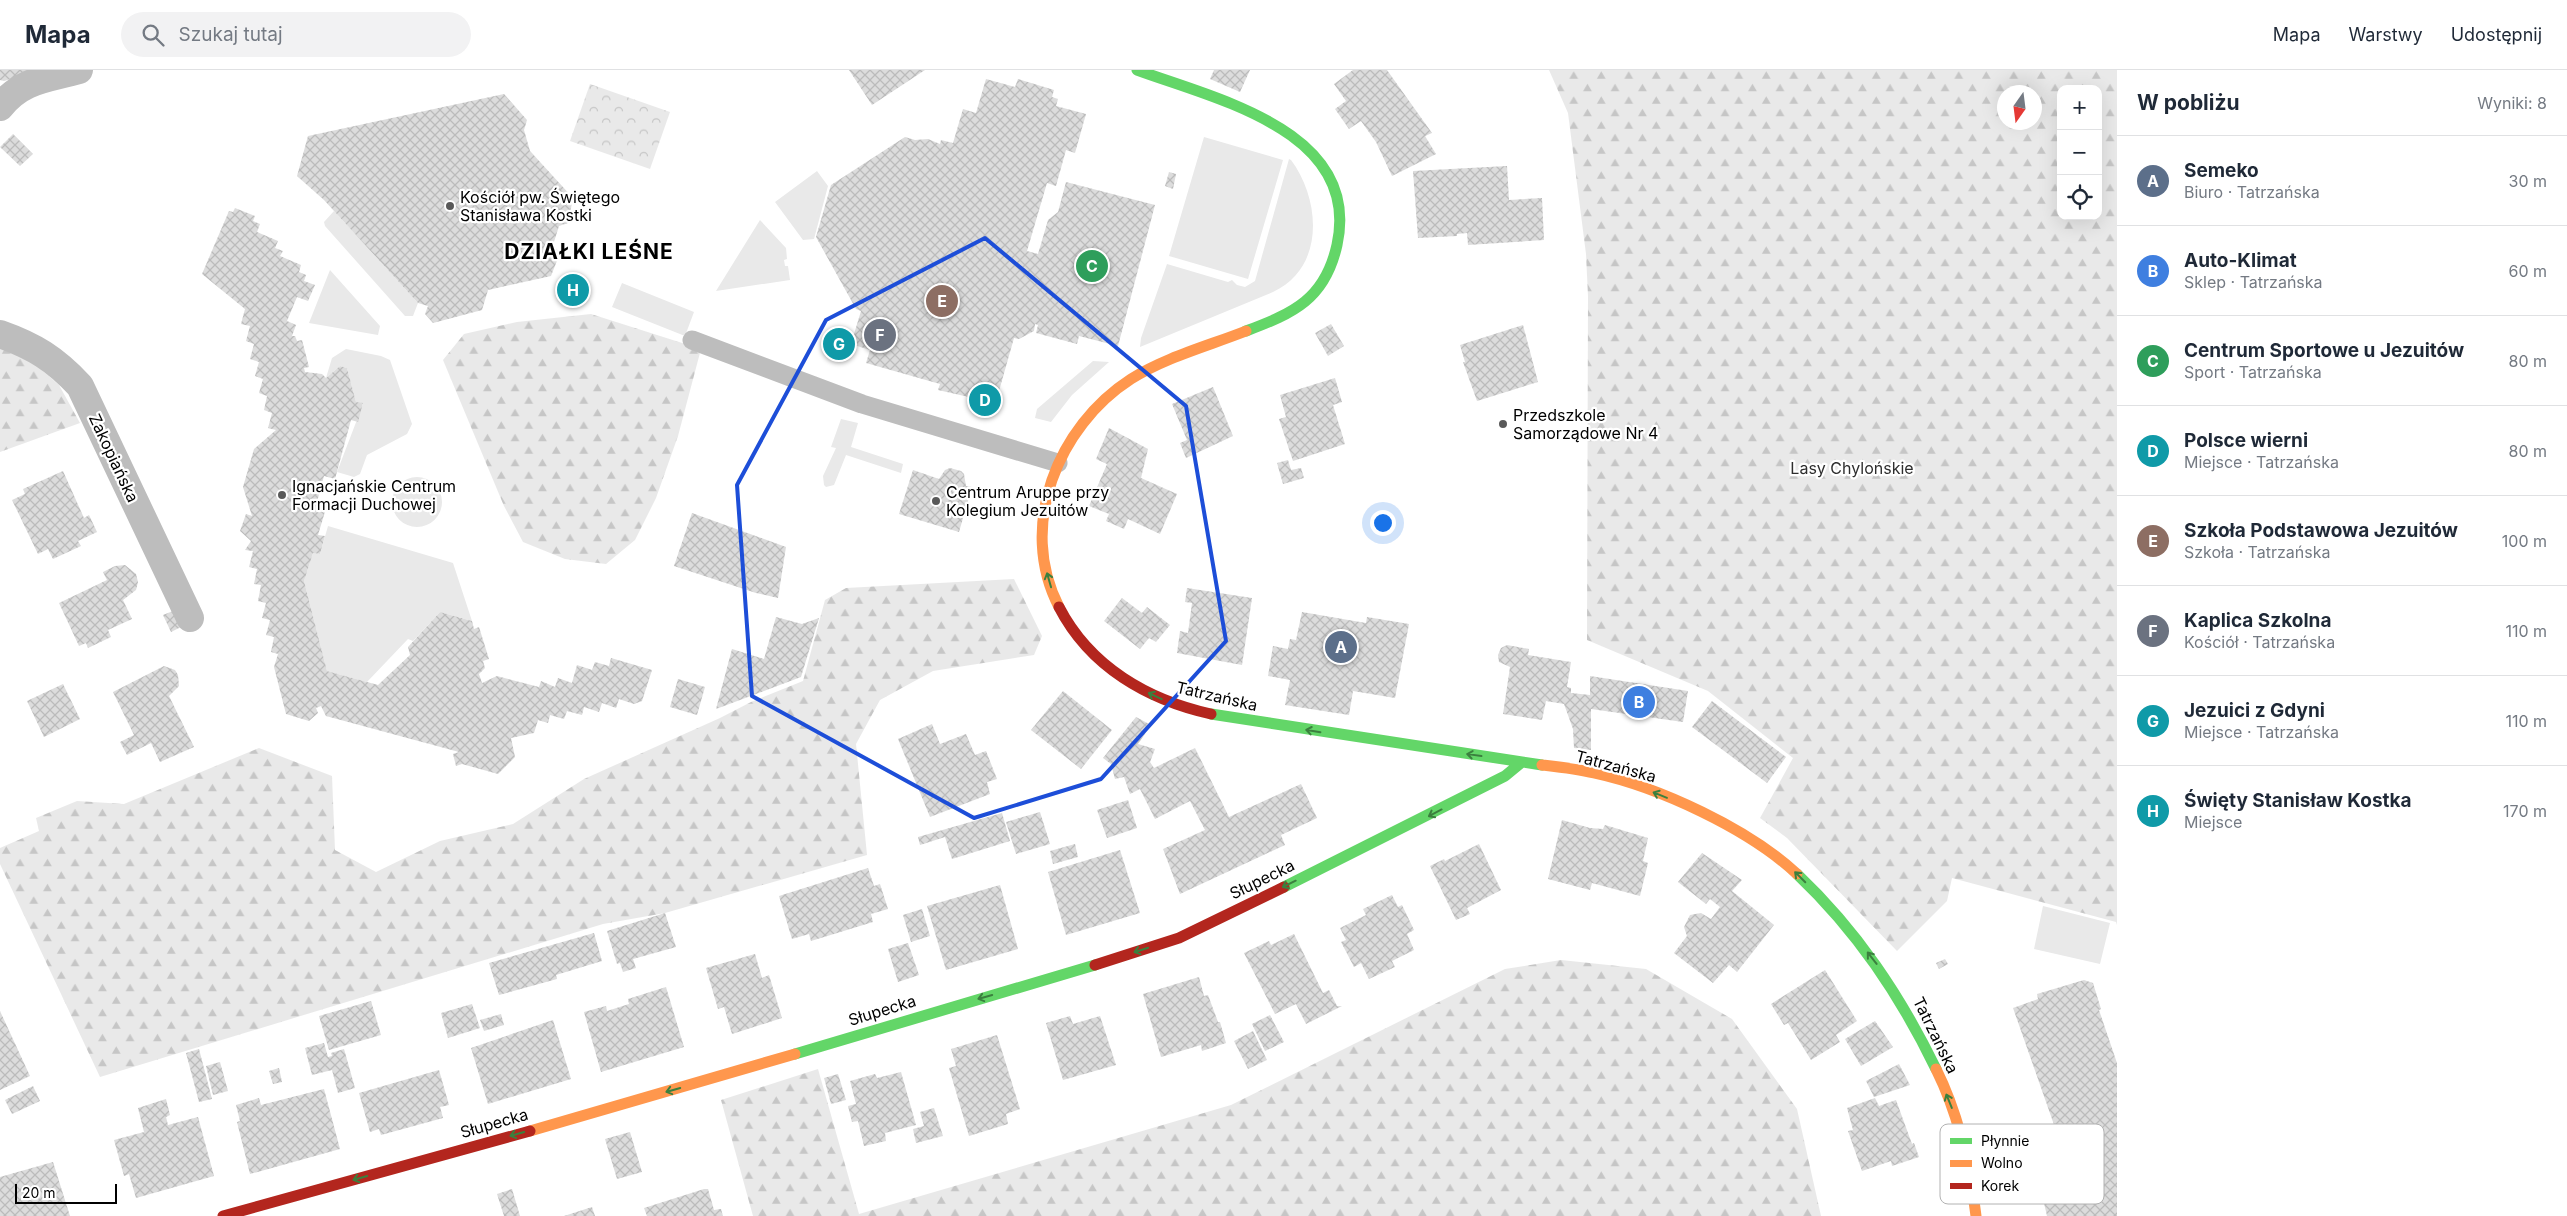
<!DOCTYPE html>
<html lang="pl">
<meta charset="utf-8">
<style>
body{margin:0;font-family:Inter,sans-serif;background:#f2f2f3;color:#1f2937}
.controls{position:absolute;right:15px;top:15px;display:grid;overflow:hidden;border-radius:10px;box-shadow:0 5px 20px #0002}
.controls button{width:45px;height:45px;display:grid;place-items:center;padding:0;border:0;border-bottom:1px solid #e0e1e3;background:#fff;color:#1f2937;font:25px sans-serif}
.compass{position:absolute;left:1997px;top:15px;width:45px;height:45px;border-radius:50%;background:#fff;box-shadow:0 5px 20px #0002;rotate:194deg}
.scale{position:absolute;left:15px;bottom:12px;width:102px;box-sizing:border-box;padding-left:5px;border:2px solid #000;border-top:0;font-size:14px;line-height:18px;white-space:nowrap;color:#000;-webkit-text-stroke:4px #fff;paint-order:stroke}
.you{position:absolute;left:1382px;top:452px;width:18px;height:18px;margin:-12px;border:4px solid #fff;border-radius:50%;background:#1a73e8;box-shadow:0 0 0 8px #1a73e833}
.badge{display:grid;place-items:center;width:32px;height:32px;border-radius:50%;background:#595959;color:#fff;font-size:16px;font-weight:700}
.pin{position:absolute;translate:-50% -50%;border:2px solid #fff;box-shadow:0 1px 5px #0006}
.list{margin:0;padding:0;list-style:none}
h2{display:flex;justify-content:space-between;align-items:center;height:65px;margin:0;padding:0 20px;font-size:21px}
h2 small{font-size:16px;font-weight:400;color:#747a83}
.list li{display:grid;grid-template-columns:32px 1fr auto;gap:15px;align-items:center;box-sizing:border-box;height:90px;padding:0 20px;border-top:1px solid #e0e1e3}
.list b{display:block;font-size:19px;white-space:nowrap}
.list p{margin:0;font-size:16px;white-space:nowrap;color:#747a83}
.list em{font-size:16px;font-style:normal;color:#747a83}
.icon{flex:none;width:28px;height:28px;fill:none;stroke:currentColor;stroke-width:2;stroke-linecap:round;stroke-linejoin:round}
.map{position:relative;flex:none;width:2117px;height:1146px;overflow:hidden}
header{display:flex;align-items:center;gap:30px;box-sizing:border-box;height:70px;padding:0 25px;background:#fff;border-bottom:1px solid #e0e1e3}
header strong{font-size:24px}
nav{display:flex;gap:28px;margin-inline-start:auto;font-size:18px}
.search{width:350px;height:45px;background:#f2f2f3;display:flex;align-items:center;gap:12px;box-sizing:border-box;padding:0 18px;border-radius:28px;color:#747a83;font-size:19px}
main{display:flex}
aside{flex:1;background:#fff}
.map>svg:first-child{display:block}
.grass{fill:#e9e9e9}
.forest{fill:url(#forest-firs);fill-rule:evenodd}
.park{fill:url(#park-crowns)}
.building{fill:url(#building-cross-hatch)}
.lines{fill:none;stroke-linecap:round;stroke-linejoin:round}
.lane{stroke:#bdbdbd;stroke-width:19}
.street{stroke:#bdbdbd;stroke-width:28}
.fast{stroke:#63d668;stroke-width:11}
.slow{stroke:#ff974d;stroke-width:11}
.jam{stroke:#b3261e;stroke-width:11}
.oneway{stroke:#3b803e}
.marked{fill:none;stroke:#1d4ed8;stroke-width:4;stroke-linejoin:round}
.poi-dot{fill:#595959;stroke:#fff;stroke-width:2}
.labels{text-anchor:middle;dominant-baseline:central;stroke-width:4.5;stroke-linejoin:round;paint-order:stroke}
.poi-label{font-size:16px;fill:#000;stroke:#fff;text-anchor:start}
.street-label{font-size:16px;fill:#000;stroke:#fff}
.park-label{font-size:16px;fill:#2e2e2e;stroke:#fff}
.district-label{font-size:21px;font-weight:bold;letter-spacing:1px;fill:#000;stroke:#fff}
.key{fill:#fff;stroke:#b2b2b2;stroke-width:1}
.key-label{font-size:14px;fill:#000}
</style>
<header>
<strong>Mapa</strong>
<div class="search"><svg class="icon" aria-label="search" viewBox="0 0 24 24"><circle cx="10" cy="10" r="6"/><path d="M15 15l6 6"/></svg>Szukaj tutaj</div>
<nav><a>Mapa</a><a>Warstwy</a><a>Udostępnij</a></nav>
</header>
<main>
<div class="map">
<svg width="2117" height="1146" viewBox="0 0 2117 1146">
<defs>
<pattern id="forest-firs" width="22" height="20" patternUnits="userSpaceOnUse" patternTransform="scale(1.25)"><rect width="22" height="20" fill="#e9e9e9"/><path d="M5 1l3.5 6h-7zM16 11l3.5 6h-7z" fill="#c6c6c6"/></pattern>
<pattern id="park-crowns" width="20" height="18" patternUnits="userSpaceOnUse" patternTransform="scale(1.25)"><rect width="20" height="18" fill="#e9e9e9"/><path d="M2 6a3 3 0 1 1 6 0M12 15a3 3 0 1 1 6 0" fill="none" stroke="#c6c6c6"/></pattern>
<pattern id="building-cross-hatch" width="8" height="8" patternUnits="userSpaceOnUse" patternTransform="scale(1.25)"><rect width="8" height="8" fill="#dcdcdc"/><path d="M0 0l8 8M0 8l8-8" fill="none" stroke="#bbb"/></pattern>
</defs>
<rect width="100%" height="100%" fill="#fff"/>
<path class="grass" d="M1204,67L1283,90L1248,209L1169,186Z
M1289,89L1291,90C1321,130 1325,198 1273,222L1140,277L1141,268L1167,194L1228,212L1232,210L1237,215L1245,217L1255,211Z
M817,101L828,116L814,169L803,170L775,132Z
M334,141L418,233L413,246H405L325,156L324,152Z
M760,150L786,178L787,189L784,190L785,196H788L790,210L716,221Z
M330,200L380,256L378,265L309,253Z
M622,213L694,242L685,266L612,237Z
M346,279L381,286L390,290L412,354L407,364L367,385L360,404L354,407L337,402L363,334L356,332L347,298L340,296L326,308L332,288Z
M1093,291L1109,292L1072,325L1051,352L1035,348L1037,339Z
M841,349L858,353L851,377L903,394L901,403L846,385L834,415L826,417L824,415L823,406L836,378L831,377Z
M392 432a25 25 0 1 1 50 0a25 25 0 1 1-50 0Z
M328,456L453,493L472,551L440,542L413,571L408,569L367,612L327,601L304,511L313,483L320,484Z
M2043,836L2110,853L2100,894L2034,879Z"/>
<path class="forest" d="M1549,0H2117V855L2116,852L1952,808L1947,831L1897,881L1787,768L1760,748L1793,688L1708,621L1587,570L1588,226L1586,184L1568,43ZM2061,19H2098V146H2061ZM2034,22V52H2004V22Z
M591,244L701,279L678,366L656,428L635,470L606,494L565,489L523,472L504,436L443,290L464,264L517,252Z
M0,276L26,286L59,315L80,353L0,382Z
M1014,509L1042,566L1034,585L933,601L880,630L856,674L867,785L665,843L603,854L100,1007L0,794V778L39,761L36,748L77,731L124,734L259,678L332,706L335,780L376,802L440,771L513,754L584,709L720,648L751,632L803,611L825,530L846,518Z
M1561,890L1646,899L1732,949L1797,1039L1821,1146H753L721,1030L818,999L859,1144L1231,1035L1505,899Z"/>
<path class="park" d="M590,14L670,42L650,99L570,71Z"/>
<path class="building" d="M0,0H41V1L4,11L0,10Z
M849,0H925L872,35Z
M1214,0H1250L1240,22L1210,9Z
M1353,0H1387L1432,63L1425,66L1436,84L1392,106L1376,72L1361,51L1349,59L1335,39L1346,31L1334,14Z
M986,9L1015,17L1018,9L1054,20L1052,27L1058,29L1056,36L1086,44L1075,83L1066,80L1056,116L1047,113L1027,181L1038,184L1048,150L1058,142L1066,112L1155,135L1118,276L1079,266L1077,274L1036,263L1038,255L1035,254L1034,261L1019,269L1014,268L999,321L1001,322L999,327H997L995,333L938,320L940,314L866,293L870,280L851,274L861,241L856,239L816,167L831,115L905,67L915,70L928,69L940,74L941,70L953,73L963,39L976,43Z
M504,24L527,50L524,60L530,81L573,128L568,153L559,156L553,175L560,183L551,206L488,220L482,240L433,253L425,244L428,236L418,233L324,130L297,106L308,66Z
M13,64L33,84L20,96L0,77Z
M1507,96L1509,130L1542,128L1544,170L1468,175L1467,163L1457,164V166L1418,168L1413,101Z
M1169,102L1176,104L1173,119L1165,116Z
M235,138L255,146L253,151L260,154L257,162L278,171L275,178L283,181L280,186L301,195L299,202L306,205L304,211L315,215L308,231L297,227L287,251L296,255L292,266H295L297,271L302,270L309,297L304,298L305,302L322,304L326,308L340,296L347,298L356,332L363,333L358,352L351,350L335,409L324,406L317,432L327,435L318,465L325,466L320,484L313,483L304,511L327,601L378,615L410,585L408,577L440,542L472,551L474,559L479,557L489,589L483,591L485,598L479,604L482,613L497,606L539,617L541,611L555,617L558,608L572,613L577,595L592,600L595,592L609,596L611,588L652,600L642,631L634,634L619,629L616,638L602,633L599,642L584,637L582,645L567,641L564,649L550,645L548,653L538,650L534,663L511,668L515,687L498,704L462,694L456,696L453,684L459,682L326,646L321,636L316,638L318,643L309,651L286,644L274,597L278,584L271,582L274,567L266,565L270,550L262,548L266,533L258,531L261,515L254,514L257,499L249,497L253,481L245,480L251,471L240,461L246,444L252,446L243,417L254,379L276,360L268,358L272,343L264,340L267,326L259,323L263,309L255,306L259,292L250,289L254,274L246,271L250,256L241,254L245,239L202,204L229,141L233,142Z
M1331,254L1344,276L1328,286L1315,263Z
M1523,255L1538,312L1477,331L1463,292H1465L1460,275Z
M1335,308L1342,332L1333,335L1345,374L1293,391L1279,349L1286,347L1280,325Z
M1213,317L1233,366L1186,388L1180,373L1187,370L1172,334Z
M1109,358L1148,379L1141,408L1177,424L1160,464L1128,449L1124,459L1106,451L1109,444L1089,436L1107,394L1096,389Z
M1288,390L1291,400L1301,398L1304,408L1283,414L1277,393Z
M950,398L961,401L964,404L966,416L972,417L959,462L899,444L913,400L939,409L945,400Z
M63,401L84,448L89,445L97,462L78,471L81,476L53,489L48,479L38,484L12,430L25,424L23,419Z
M692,443L786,477L778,528L756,523L674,496Z
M125,495L136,504L138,512L136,520L123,530L132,549L108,560L111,567L88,578L86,573L79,576L59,533L107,510L103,502L115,496Z
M1187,518L1252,528L1242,595L1177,583L1180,561L1188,563L1192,533L1185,532Z
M1122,528L1142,543L1147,537L1170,555L1156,572L1149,568L1140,579L1104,551Z
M173,541L181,557L171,562L163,545Z
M1302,542L1366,553L1367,547L1409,554L1395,628L1353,621L1349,645L1285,635L1290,610L1268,606L1273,576L1288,579L1290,569L1296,570Z
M776,547L802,554L819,548L801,607L716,639L732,579L764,589Z
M1507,575L1529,579L1528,585L1571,592L1567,617L1571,618V623L1590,625V606L1688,621L1683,652L1591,639V680L1574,678L1573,659L1564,634L1546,631L1542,650L1503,644L1510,597L1499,592L1498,585L1501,578Z
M164,596L175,600L178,605L179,616L169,626L194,677L160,692L151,673L127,685L120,672L134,665L113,622Z
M678,609L705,617L697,645L670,637Z
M63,614L80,649L44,667L27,631Z
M1063,621L1112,660L1081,699L1031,660Z
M1712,631L1786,687L1767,713L1692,657Z
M1136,647L1151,655L1138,674L1155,679L1150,692L1154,698L1195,678L1229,747L1301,714L1317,748L1281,765L1285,775L1180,824L1163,779L1205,760L1190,731L1155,749L1140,719L1130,724L1124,707L1115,709L1111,694L1103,688Z
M932,654L940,674L966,664L975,685L986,681L997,709L987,712L990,724L930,747L898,669Z
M1128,730L1137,758L1107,768L1097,740Z
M1040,742L1050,774L1016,784L1006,752Z
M1002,743L1010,771L952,789L945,767L920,775L918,767Z
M1562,750L1590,758L1603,759L1605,755L1648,768L1643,791L1648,793L1640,826L1592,813L1590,820L1548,809Z
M1075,774L1078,787L1053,794L1050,781Z
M1479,774L1501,820L1467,838L1470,844L1456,850L1430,796L1444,789L1445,791Z
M1120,780L1140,843L1066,865L1048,802Z
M1702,783L1742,810L1732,821L1774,855L1737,902L1729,895L1713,913L1674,883L1687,866L1684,857L1690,845L1701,843L1711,849L1720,837L1710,829L1706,834L1678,812Z
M868,798L874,816L880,814L888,839L871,844L873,852L811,871L809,864L792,869L779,826Z
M1000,815L1018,879L946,900L927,836Z
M1392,825L1398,837L1402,835L1414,860L1407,864L1414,880L1392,891L1395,897L1369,909L1361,893L1354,897L1341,872L1346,870L1340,858L1366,845L1363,839Z
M922,839L930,866L911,872L903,845Z
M665,843L676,877L633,889L636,898L623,902L620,893L617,894L607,861Z
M594,863L602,891L556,905L557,909L499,925L489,893Z
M1294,864L1323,923L1329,920L1337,936H1342L1306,954L1296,934L1275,944L1244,883L1269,871L1271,875Z
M908,873L919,905L898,912L888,879Z
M755,884L762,908L769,905L782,948L732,964L724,937L718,939L706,898Z
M1945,889L1948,894L1939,899L1936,893Z
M1825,900L1857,951L1836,965L1840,972L1811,990L1788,953L1784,955L1771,934Z
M1199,907L1204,926L1208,925L1218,952H1220L1226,973L1202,981L1201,975L1161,987L1143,924Z
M2084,910L2093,913L2101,939L2099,940L2117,993V1146H2047L2044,1133L2051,1132L2046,1102H2039L2036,1086H2043L2040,1073L2059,1069L2013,938L2038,929L2037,924Z
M666,917L684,977L601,1002L584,942L606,936L607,941L629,934L628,929Z
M371,931L381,965L329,980L319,946Z
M472,934L480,958L448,968L441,943Z
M0,941L30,1006L0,1020Z
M501,944L504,955L484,961L480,950Z
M1270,945L1284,972L1265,981L1252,954Z
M1070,946L1073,954L1100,946L1116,995L1063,1010L1046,953Z
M553,950L571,1009L488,1034L471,978Z
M1875,951L1893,977L1861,996L1845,969Z
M1253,961L1267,990L1248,999L1234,971Z
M997,965L1020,1039L1006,1044L1008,1054L969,1066L949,998L956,996L951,979Z
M324,973L328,987L332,986L331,983L344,979L355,1018L338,1023L332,1000L312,1005L305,978Z
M199,979L212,1029L199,1032L186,983Z
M220,992L228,1021L213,1025L206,996Z
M1899,994L1910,1015L1874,1027L1866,1011Z
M279,998L282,1012L273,1014L269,1001Z
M439,1000L449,1035L440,1037L443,1048L381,1065L379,1059L370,1062L359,1023Z
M901,1002L916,1055L885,1063L886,1071L864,1076L858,1051L852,1052L848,1036L856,1034L850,1011L875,1004L877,1008Z
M838,1004L846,1030L831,1034L824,1008Z
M33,1016L40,1031L12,1044L5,1030Z
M324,1019L340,1079L250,1104L237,1052L240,1051L236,1035L259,1028L261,1035Z
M1875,1028L1879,1036L1896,1030L1912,1074L1914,1073L1919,1087L1892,1096L1891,1091L1862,1101L1848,1061L1853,1060L1847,1038Z
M166,1029L170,1045L166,1047L168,1055L198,1047L214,1106L136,1128L129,1104L124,1106L114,1070L144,1062L138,1038Z
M934,1038L943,1066L916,1073L913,1059L924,1056L920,1042Z
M630,1062L642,1102L617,1109L605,1069Z
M53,1092L70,1146H0V1107Z
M512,1119L520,1146H504L497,1124Z
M704,1119H708L714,1140L721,1139L723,1146H647L644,1138Z
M592,1137L595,1146H564Z"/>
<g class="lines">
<path class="lane" d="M692,270L862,334L1058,393"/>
<path class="street" d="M0,37C22,9 48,9 79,0
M0,264C34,276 55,289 80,316L190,548"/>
<path class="fast" d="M1137,0C1216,29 1362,61 1337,175C1325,229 1294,243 1246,261
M1211,644L1542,695
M1797,804C1857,861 1900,925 1936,999
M1284,817L1505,706L1522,692
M795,984L1095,895"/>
<path class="slow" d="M1059,537C1017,456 1058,356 1131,309C1166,287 1208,276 1246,261
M1542,695C1559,697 1577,699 1594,703C1659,717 1749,759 1797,804
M1936,999C1959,1045 1970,1095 1976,1146
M530,1061L795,984"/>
<path class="jam" d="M1059,537C1090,597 1148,630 1211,644
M1095,895L1179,868L1284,817
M223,1146L530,1061"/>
</g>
<defs><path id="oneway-shaft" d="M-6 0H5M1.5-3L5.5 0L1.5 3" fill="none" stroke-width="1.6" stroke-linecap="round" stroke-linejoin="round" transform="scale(1.25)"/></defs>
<g class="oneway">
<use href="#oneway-shaft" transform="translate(1049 510) rotate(-106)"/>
<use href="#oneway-shaft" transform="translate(1155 626) rotate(-155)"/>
<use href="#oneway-shaft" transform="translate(1313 661) rotate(-171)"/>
<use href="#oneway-shaft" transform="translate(1474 685) rotate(-172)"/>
<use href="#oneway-shaft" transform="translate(1660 725) rotate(-158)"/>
<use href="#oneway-shaft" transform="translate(1435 743) rotate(152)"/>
<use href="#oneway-shaft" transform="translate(1800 807) rotate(-135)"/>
<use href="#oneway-shaft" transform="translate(1289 814) rotate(154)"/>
<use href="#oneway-shaft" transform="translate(1141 880) rotate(162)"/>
<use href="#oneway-shaft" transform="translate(1872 888) rotate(-128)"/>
<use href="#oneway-shaft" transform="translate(985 927) rotate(164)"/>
<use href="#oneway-shaft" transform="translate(673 1020) rotate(164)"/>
<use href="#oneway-shaft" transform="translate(1949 1031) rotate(-112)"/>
<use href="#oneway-shaft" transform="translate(517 1064) rotate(164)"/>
<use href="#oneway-shaft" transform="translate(360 1108) rotate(164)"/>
</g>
<path class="marked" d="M985,168L1186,336L1226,571L1101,709L974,748L752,626L737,415L826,250Z"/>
<g class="poi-dot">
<circle cx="450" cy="136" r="5"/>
<circle cx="1503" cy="354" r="5"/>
<circle cx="282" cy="425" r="5"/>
<circle cx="936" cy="431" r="5"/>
</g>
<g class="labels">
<g class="poi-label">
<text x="460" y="127">Kościół pw. Świętego<tspan x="460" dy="18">Stanisława Kostki</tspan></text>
<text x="1513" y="345">Przedszkole<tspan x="1513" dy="18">Samorządowe Nr 4</tspan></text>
<text x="292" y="416">Ignacjańskie Centrum<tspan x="292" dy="18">Formacji Duchowej</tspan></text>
<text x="946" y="422">Centrum Aruppe przy<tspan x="946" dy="18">Kolegium Jezuitów</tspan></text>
</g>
<g class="street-label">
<text transform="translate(114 388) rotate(65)">Zakopiańska</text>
<text transform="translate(1217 626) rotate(13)">Tatrzańska</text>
<text transform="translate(1616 696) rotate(15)">Tatrzańska</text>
<text transform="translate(1262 809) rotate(-26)">Słupecka</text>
<text transform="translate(882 940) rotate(-17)">Słupecka</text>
<text transform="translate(1936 965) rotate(64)">Tatrzańska</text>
<text transform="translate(494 1053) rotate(-16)">Słupecka</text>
</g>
<g class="park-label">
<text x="1852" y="398">Lasy Chylońskie</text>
</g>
<g class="district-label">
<text x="589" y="181">DZIAŁKI LEŚNE</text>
</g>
</g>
<rect x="1940" y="1054" width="164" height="80" rx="8" class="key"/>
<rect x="1950" y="1068" width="22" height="6" fill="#63d668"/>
<rect x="1950" y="1090" width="22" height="7" fill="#ff974d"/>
<rect x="1950" y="1113" width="22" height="6" fill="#b3261e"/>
<g class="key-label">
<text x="1981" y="1076">Płynnie</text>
<text x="1981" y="1098">Wolno</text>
<text x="1981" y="1121">Korek</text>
</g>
</svg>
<div class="controls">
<button>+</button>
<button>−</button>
<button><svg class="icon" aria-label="locate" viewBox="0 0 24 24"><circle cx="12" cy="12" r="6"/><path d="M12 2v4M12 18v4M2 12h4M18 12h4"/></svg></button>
</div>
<svg class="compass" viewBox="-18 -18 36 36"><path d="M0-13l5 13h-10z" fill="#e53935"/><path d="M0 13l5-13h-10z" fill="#747a83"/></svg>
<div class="scale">20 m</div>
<div class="you"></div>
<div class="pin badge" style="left:1341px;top:577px;background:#5c6f8a">A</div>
<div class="pin badge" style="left:1639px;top:632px;background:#3f7fe0">B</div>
<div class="pin badge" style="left:1092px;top:196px;background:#2e9e5b">C</div>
<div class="pin badge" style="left:985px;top:330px;background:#0f9aa8">D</div>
<div class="pin badge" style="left:942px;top:231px;background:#8d6e63">E</div>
<div class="pin badge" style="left:880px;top:265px;background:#6b7280">F</div>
<div class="pin badge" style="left:839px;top:274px;background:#0f9aa8">G</div>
<div class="pin badge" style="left:573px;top:220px;background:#0f9aa8">H</div>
</div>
<aside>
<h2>W pobliżu<small>Wyniki: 8</small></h2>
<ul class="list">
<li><span class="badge" style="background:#5c6f8a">A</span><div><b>Semeko</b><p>Biuro · Tatrzańska</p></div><em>30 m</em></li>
<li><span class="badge" style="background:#3f7fe0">B</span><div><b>Auto-Klimat</b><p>Sklep · Tatrzańska</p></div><em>60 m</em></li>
<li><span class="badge" style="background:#2e9e5b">C</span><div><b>Centrum Sportowe u Jezuitów</b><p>Sport · Tatrzańska</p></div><em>80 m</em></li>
<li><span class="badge" style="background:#0f9aa8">D</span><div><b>Polsce wierni</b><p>Miejsce · Tatrzańska</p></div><em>80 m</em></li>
<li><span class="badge" style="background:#8d6e63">E</span><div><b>Szkoła Podstawowa Jezuitów</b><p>Szkoła · Tatrzańska</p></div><em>100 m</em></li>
<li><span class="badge" style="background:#6b7280">F</span><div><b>Kaplica Szkolna</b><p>Kościół · Tatrzańska</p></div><em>110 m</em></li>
<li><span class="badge" style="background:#0f9aa8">G</span><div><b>Jezuici z Gdyni</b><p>Miejsce · Tatrzańska</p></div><em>110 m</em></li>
<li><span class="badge" style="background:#0f9aa8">H</span><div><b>Święty Stanisław Kostka</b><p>Miejsce</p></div><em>170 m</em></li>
</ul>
</aside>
</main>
